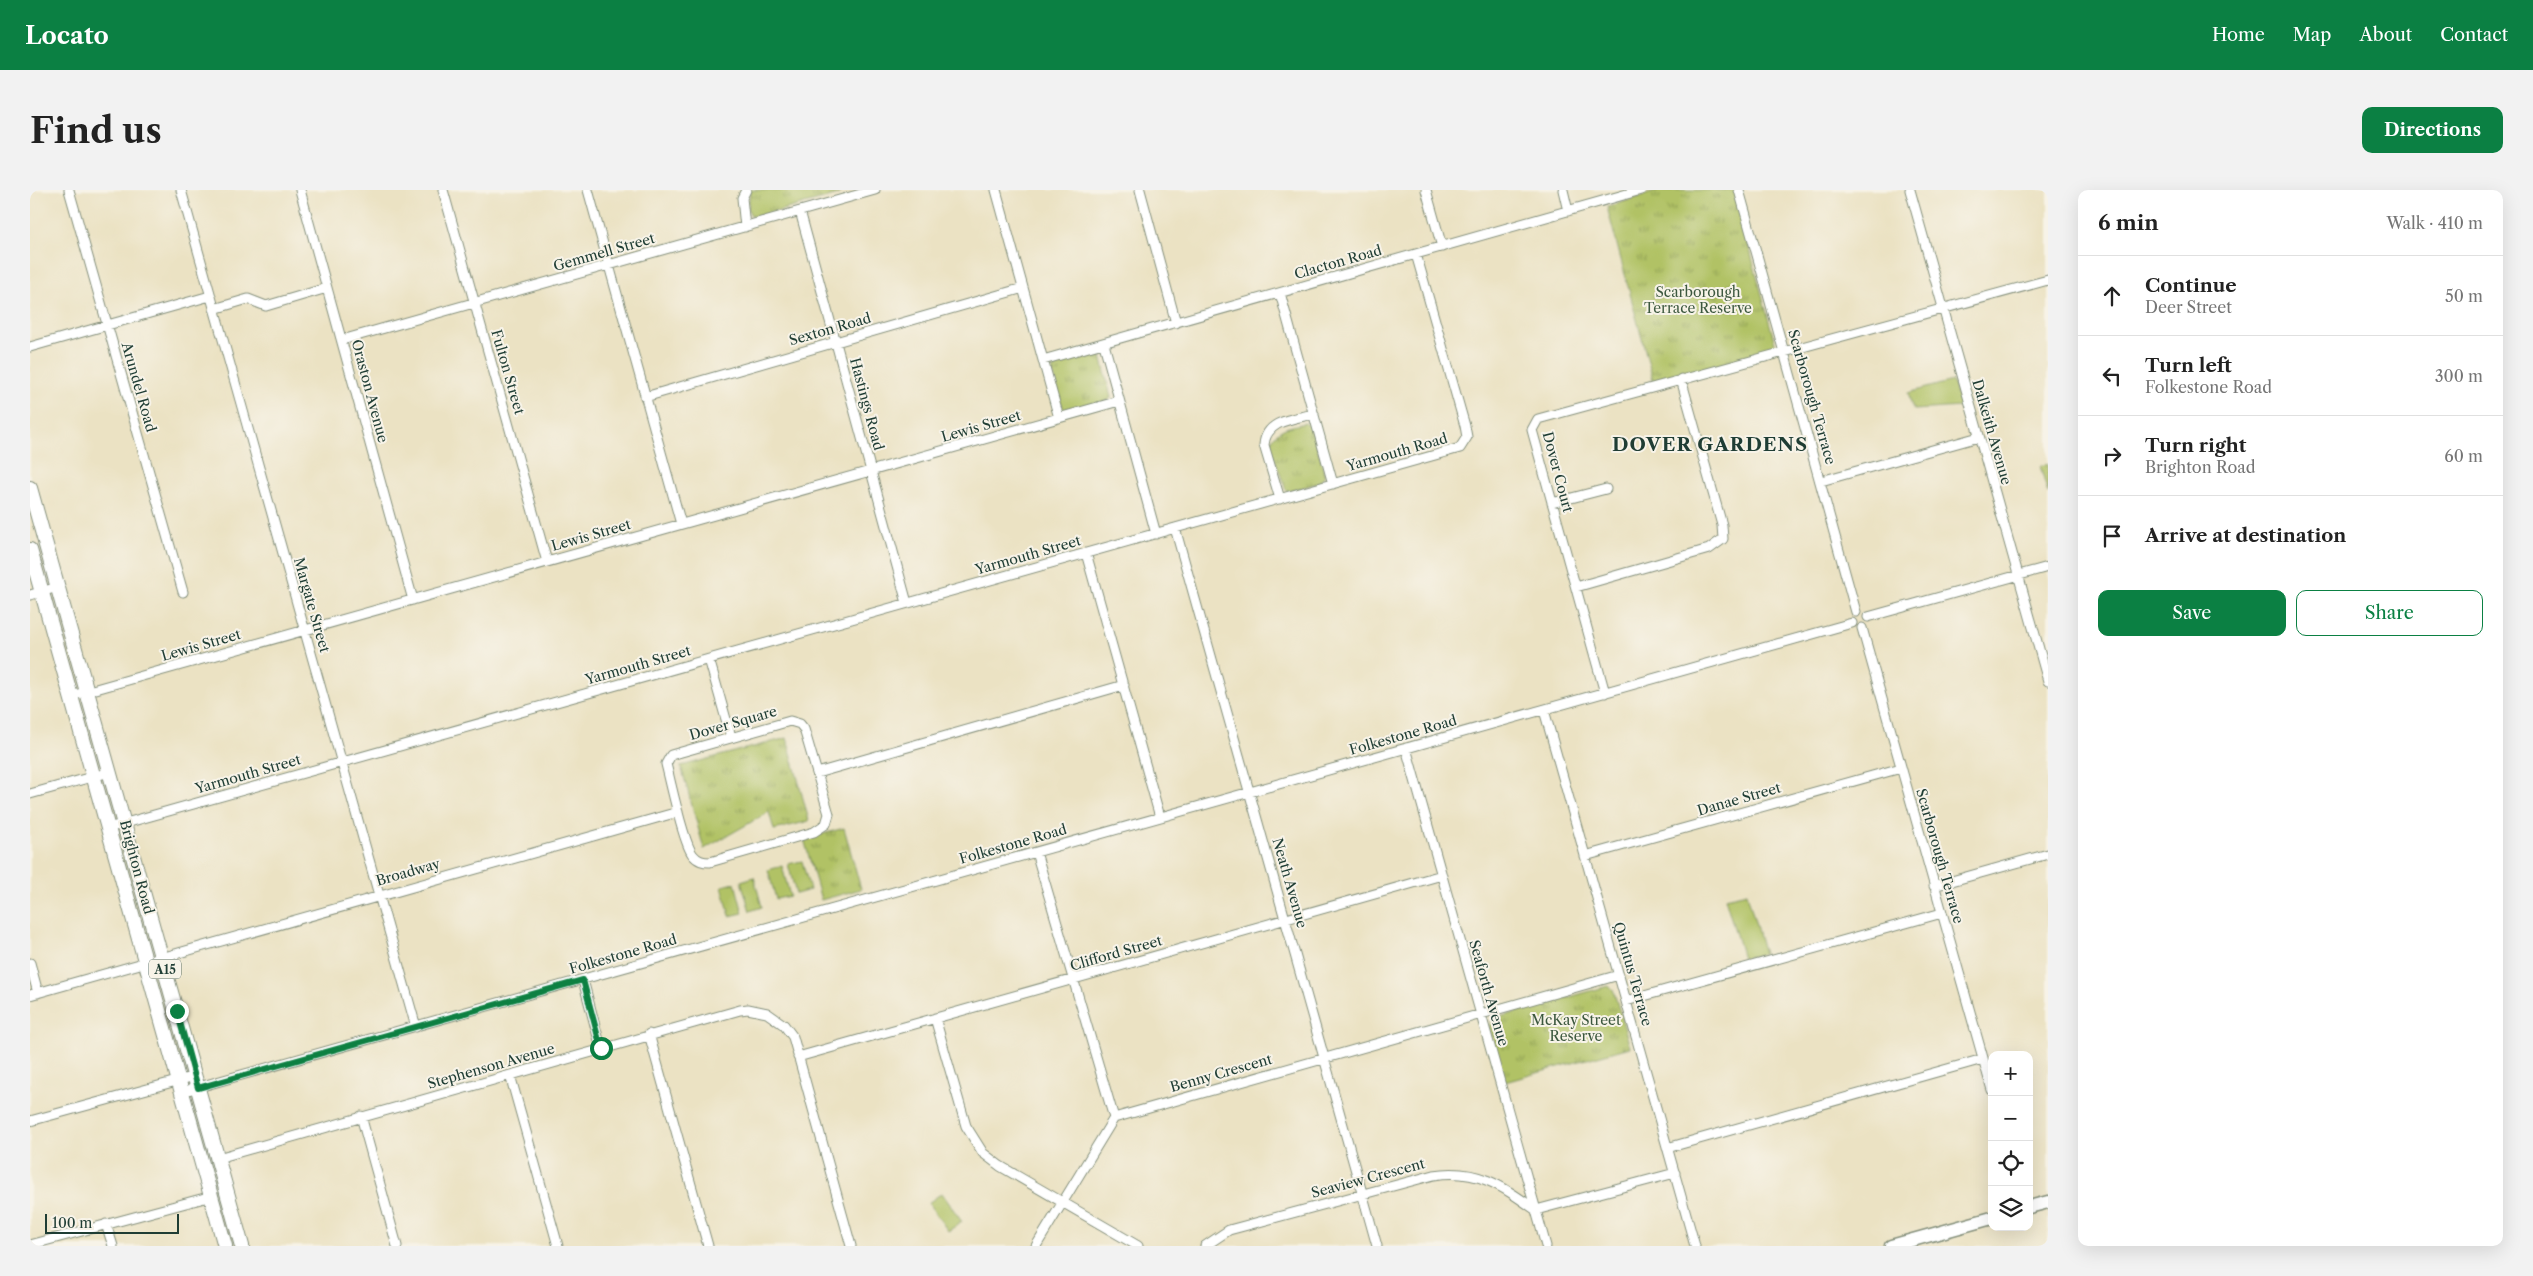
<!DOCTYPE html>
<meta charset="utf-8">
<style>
body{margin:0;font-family:"Libre Caslon Text",serif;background:#f2f2f2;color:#222}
.controls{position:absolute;right:15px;bottom:15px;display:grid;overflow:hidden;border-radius:10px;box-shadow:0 5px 20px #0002}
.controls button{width:45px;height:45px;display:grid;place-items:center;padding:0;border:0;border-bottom:1px solid #e0e0e0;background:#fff;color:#222;font:25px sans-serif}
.scale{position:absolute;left:15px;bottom:12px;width:134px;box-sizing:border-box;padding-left:5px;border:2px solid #1f3d34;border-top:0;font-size:14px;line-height:18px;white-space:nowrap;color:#1f3d34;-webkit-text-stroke:4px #f7f3e8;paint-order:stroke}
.stop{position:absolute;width:15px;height:15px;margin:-11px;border:4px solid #0b8043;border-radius:50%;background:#fff}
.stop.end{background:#0b8043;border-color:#fff;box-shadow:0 1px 5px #0008}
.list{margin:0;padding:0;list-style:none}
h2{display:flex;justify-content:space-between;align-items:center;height:65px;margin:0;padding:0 20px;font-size:21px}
h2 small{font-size:16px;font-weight:400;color:#767676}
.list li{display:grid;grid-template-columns:32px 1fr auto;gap:15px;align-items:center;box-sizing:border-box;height:80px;padding:0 20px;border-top:1px solid #e0e0e0}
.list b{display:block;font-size:19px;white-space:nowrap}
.list p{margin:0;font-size:16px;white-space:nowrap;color:#767676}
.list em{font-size:16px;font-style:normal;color:#767676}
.actions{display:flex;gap:10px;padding:15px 20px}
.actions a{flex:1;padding:11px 0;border:1px solid #0b8043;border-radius:10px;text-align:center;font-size:18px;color:#0b8043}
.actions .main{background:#0b8043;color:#fff}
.icon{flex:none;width:28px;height:28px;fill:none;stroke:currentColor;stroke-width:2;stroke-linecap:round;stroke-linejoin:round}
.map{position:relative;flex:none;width:2018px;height:1056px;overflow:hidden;border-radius:10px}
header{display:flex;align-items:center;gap:30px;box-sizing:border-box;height:70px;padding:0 25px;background:#0b8043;color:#fff}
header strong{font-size:24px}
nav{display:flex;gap:28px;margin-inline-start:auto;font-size:18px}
.intro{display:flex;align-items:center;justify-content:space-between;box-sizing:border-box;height:120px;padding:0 30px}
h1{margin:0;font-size:35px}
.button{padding:12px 22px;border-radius:10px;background:#0b8043;color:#fff;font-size:18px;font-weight:700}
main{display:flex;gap:30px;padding:0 30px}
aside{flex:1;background:#fff;border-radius:10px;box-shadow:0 5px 20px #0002}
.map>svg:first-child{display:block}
.green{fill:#b1c265;stroke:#68804c}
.park{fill:url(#park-tufts);stroke:#68804c}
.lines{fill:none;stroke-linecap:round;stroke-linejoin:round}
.minor-casing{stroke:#85907c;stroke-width:11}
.secondary-casing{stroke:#85907c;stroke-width:15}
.primary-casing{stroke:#85907c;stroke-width:16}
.minor{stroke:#fff;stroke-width:9}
.secondary{stroke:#fff;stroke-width:12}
.primary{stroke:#fff;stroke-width:14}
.route{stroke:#0b8043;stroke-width:6}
.labels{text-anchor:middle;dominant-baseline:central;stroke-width:4;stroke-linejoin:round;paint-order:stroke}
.shield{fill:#f7f3e8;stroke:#60746a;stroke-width:1}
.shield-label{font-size:12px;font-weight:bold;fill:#1f3d34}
.street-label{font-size:14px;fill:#1f3d34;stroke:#f7f3e8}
.park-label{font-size:14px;fill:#3c583e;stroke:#f7f3e8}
.district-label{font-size:19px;font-weight:bold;letter-spacing:1px;fill:#1f3d34;stroke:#f7f3e8}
</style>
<header>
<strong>Locato</strong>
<nav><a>Home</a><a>Map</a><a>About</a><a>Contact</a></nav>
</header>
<div class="intro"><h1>Find us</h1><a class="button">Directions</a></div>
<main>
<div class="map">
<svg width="2018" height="1056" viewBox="0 0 2018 1056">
<defs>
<pattern id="park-tufts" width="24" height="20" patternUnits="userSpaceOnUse" patternTransform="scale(1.25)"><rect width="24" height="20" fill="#b1c265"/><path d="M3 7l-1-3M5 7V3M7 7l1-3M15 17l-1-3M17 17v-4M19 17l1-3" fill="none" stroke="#8f9f54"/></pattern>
</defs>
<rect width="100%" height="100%" fill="#f7f3e8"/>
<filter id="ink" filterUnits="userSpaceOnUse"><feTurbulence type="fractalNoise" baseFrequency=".02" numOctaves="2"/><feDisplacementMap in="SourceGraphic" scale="10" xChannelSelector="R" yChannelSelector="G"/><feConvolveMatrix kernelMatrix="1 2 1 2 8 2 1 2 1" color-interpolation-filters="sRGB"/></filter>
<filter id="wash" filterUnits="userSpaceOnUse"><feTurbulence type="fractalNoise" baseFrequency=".0096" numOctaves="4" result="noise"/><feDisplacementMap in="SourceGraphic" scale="20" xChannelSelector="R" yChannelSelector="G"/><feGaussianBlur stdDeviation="1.12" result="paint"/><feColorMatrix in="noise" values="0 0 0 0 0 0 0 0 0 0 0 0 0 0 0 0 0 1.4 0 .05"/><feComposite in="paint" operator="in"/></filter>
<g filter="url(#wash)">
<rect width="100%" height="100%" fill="#ebe2c3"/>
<path class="green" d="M1922,191L1931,217L1883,220L1878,203Z
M2018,274V304L2010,276Z
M772,671L780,700L766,704L758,674Z
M752,676L760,706L746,709L738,680Z
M724,687L732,717L720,721L711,691Z
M705,693L713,723L700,726L692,696Z
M1717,703L1734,764L1713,768L1695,708Z
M912,1003L932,1032L918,1041L898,1013Z"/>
<path class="park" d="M720,0H810V1L808,5L726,27L721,25L718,20Z
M1631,0H1704L1747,161L1624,194L1577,17Z
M1064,162L1071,166L1081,207L1079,210L1037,221L1033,219L1022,181L1027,172Z
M1275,233L1282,238L1295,285L1289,293L1260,301L1256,300L1240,256C1244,238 1259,237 1275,233Z
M757,548L779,631L744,640L739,622L674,659L651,576Z
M814,638L831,699L791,710L774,649Z
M1578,796L1583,799L1600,857L1475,892L1459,836L1463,829Z"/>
</g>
<g filter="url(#ink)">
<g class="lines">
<g class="minor-casing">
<path id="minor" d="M39,0L153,402
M151,0L386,837
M270,0L383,410
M413,0L517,372
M558,0L651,334
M966,0L1029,228
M1110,0L1146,133
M1396,0L1412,57
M1533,0L1538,21
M1709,0L1826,422
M1880,0L2018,491
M770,21L877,413
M715,37L712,8L716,0
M1250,103L1303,294
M184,119L218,109L236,116L297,98
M312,150L845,0
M1074,154L1126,344
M0,157L180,106
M1013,170L1611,0
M615,207L993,98
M1791,291L1949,247
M1250,309L1234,255C1236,230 1263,229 1284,224
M1522,313L1576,299
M1145,338L1347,1056
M1056,363L1130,627
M1546,397L1679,359L1693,349L1692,335L1651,189
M0,405L28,397
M1838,427L2018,377
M1832,438L1962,900
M679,469L701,547
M1575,503L1502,240L1508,229L2018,90
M41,506L1089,211
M1514,520L1665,1056
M760,531L770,534L774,539L799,624L796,634L784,642L680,672C673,672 668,671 663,665C653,652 641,593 636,574L641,565Z
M1376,558L1516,1056
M787,583L1094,495
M0,604L80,582
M78,638L1430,258L1437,247L1435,236L1386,64
M1006,662L1084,928
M1555,666L1871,578
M1904,696L2018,664
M0,773L8,803
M553,790L571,858
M0,805L648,622
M1596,811L1912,723
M905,828L936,936L953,963L970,976L1108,1056
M619,844L678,1056
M768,867L1412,685
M480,885L528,1056
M151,902L1822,433
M331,926L367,1056
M0,931L165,886
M1637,958L1953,869
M188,968L710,820L718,819L737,823L754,835L763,847L821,1056
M76,1034L83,1056
M0,1055L182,1006
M1006,1056L1084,928L1589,785
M1175,1056L1199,1040L1404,985C1447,978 1472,996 1506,1020L1645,983"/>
</g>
<g class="secondary-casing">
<path id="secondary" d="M1999,1017L2018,1012
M1861,1056L1962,1028"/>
</g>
<g class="primary-casing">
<path id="primary" d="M0,298L212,1056
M0,360L195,1056"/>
</g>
<use href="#minor" class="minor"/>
<use href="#secondary" class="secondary"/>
<use href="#primary" class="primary"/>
</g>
</g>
<g class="lines" filter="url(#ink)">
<path class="route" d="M147,821L168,898L553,790L571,858"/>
</g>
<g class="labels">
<rect class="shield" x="119" y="769.5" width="32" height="19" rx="4"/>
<g class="shield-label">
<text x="135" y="779">A15</text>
</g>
<g class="street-label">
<text transform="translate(574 62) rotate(-16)">Gemmell Street</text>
<text transform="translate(1308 72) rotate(-16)">Clacton Road</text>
<text transform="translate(800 139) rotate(-16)">Sexton Road</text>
<text transform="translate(478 182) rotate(74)">Fulton Street</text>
<text transform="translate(109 197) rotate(74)">Arundel Road</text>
<text transform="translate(340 201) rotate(75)">Oraston Avenue</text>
<text transform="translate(1782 207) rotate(74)">Scarborough Terrace</text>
<text transform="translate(837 214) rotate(75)">Hastings Road</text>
<text transform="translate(951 236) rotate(-16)">Lewis Street</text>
<text transform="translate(1962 242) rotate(74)">Dalkeith Avenue</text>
<text transform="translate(1367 262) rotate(-16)">Yarmouth Road</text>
<text transform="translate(1528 282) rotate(75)">Dover Court</text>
<text transform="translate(561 345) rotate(-16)">Lewis Street</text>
<text transform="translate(998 365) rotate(-16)">Yarmouth Street</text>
<text transform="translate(282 415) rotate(74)">Margate Street</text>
<text transform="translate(171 455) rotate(-16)">Lewis Street</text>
<text transform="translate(608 475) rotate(-16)">Yarmouth Street</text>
<text transform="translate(703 533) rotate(-16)">Dover Square</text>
<text transform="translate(1373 545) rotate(-16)">Folkestone Road</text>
<text transform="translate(218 584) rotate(-16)">Yarmouth Street</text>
<text transform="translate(1709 609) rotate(-16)">Danae Street</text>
<text transform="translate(983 654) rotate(-16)">Folkestone Road</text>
<text transform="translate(1910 666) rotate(74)">Scarborough Terrace</text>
<text transform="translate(107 677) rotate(75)">Brighton Road</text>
<text transform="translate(378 682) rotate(-16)">Broadway</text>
<text transform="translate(1260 693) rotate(74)">Neath Avenue</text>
<text transform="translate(1086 763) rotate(-16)">Clifford Street</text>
<text transform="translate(593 764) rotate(-16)">Folkestone Road</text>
<text transform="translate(1603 784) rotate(74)">Quintus Terrace</text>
<text transform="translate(1459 803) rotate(74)">Seaforth Avenue</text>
<text transform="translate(461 876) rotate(-16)">Stephenson Avenue</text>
<text transform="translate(1191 883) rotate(-16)">Benny Crescent</text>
<text transform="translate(1338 988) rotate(-15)">Seaview Crescent</text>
</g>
<g class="park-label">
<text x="1668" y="102">Scarborough<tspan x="1668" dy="16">Terrace Reserve</tspan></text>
<text x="1546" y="830">McKay Street<tspan x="1546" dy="16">Reserve</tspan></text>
</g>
<g class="district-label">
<text x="1680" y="254">DOVER GARDENS</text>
</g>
</g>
</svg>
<div class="controls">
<button>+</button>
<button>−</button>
<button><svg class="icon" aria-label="locate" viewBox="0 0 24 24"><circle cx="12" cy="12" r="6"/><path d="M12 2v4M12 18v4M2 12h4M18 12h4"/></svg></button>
<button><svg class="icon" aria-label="layers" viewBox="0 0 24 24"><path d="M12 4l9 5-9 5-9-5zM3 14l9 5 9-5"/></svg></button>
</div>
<div class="scale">100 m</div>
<div class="stop" style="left:571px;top:858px"></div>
<div class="stop end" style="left:147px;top:821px"></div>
</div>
<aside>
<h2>6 min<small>Walk · 410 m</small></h2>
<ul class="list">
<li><svg class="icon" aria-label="ahead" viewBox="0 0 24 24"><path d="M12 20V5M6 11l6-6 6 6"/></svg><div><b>Continue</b><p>Deer Street</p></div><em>50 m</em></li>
<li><svg class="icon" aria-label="left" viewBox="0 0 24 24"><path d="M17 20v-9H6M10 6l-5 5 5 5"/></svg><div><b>Turn left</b><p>Folkestone Road</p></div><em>300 m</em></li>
<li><svg class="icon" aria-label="right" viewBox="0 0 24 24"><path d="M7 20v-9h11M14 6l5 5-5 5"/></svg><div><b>Turn right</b><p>Brighton Road</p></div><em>60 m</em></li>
<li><svg class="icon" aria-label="arrive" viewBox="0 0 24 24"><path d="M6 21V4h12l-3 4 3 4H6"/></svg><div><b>Arrive at destination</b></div></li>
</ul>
<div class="actions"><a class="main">Save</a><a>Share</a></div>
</aside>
</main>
